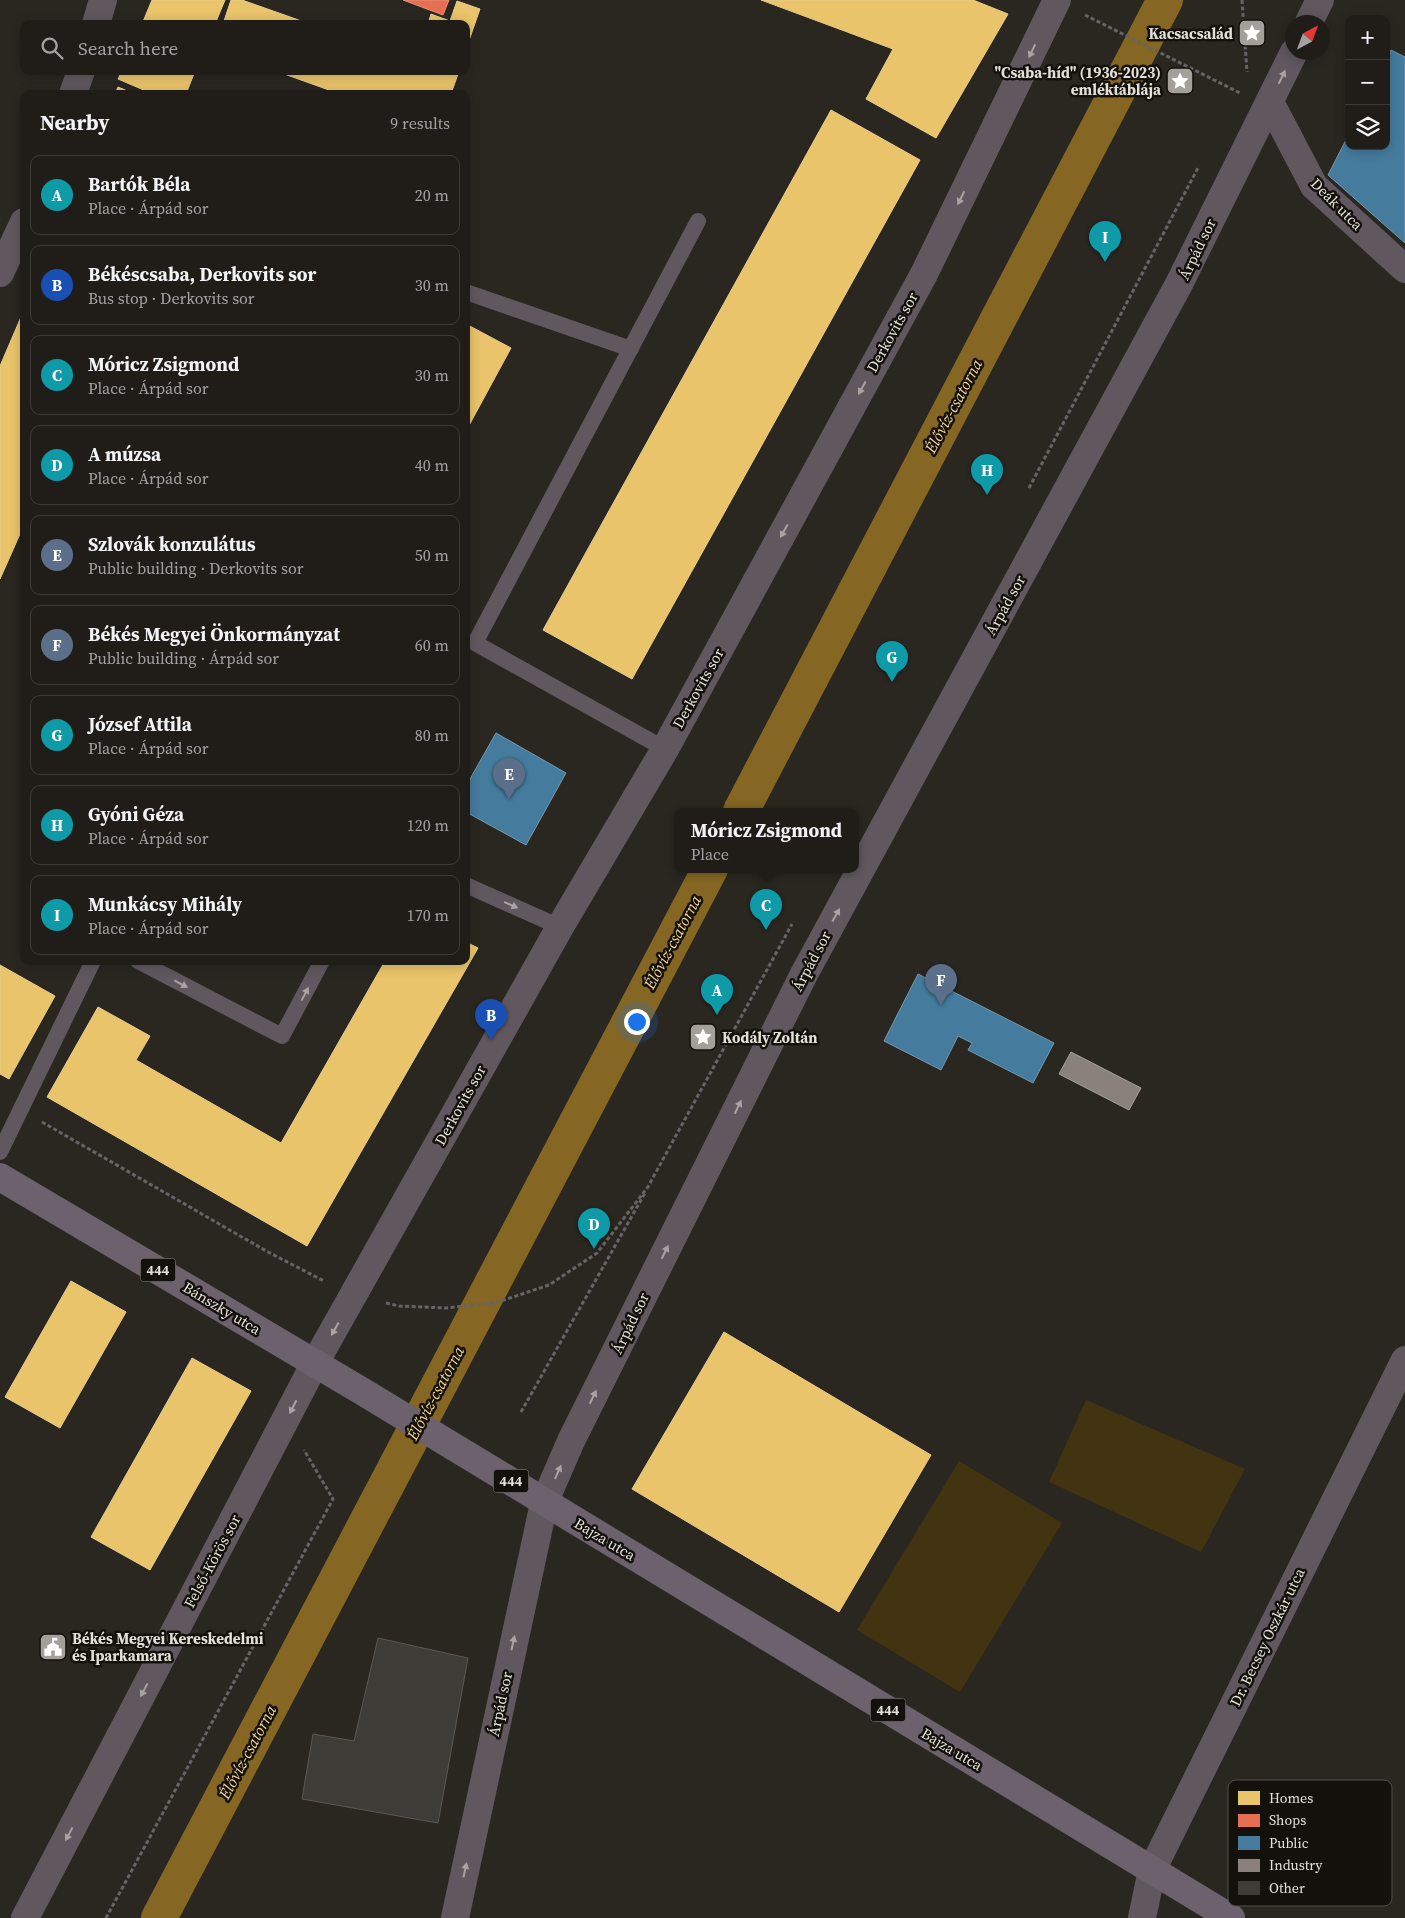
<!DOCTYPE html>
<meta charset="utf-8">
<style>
body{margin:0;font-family:"Source Serif 4",serif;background:#2d2a26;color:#f1f3f6}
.controls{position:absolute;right:15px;top:15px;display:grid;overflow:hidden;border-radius:10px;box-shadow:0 2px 12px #0003}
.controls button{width:45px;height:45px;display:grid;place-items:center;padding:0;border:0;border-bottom:1px solid #3d3b38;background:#201d19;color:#f1f3f6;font:25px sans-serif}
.compass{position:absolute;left:1285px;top:15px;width:45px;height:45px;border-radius:50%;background:#201d19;box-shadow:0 2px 12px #0003;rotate:41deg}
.you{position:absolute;left:636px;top:1021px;width:18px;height:18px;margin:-12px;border:4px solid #fff;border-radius:50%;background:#1a73e8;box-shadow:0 0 0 8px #1a73e833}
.badge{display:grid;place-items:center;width:32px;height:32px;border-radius:50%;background:#a39f99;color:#fff;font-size:16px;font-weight:700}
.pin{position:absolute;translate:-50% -41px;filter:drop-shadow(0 1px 2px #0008)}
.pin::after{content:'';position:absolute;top:26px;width:18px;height:15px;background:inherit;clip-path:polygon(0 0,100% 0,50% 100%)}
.popup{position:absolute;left:674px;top:808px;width:185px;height:65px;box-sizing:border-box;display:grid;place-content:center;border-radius:10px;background:#201d19;filter:drop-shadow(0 1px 4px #0005);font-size:16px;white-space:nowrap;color:#a2a2a2}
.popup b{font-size:19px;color:#f1f3f6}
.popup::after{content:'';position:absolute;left:50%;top:100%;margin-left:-10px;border:10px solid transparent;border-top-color:#201d19}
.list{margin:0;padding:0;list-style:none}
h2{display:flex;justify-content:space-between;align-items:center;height:65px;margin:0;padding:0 20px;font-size:21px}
h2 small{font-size:16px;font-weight:400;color:#a2a2a2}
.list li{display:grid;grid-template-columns:32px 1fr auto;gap:15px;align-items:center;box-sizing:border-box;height:80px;margin:0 10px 10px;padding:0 10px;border:1px solid #3d3b38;border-radius:10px}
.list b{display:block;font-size:19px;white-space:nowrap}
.list p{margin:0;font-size:16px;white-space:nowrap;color:#a2a2a2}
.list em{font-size:16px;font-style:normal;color:#a2a2a2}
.icon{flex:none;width:28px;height:28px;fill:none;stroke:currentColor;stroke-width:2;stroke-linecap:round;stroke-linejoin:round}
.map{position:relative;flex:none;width:1405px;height:1918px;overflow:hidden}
.search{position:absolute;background:#201d19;box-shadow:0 2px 12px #0003;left:20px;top:20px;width:450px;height:55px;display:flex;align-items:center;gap:12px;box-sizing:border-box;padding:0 18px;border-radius:10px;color:#a2a2a2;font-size:19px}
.panel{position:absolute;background:#201d19;box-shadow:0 2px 12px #0003;left:20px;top:90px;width:450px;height:875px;border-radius:10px}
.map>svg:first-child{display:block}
.green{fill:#433411}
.homes{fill:#e9c46a;stroke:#e8cc8b}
.shops{fill:#e76f51;stroke:#e6917a}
.public{fill:#457b9d;stroke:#7599af}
.industry{fill:#8a817c;stroke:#a59e98}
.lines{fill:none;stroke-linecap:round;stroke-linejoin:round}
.canal{stroke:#856723;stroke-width:36}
.building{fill:#3e3c37;stroke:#5c5954}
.path{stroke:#686366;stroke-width:3;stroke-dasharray:4 2.5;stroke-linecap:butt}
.lane{stroke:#61585f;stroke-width:16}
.street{stroke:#61585f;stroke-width:28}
.primary{stroke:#6c616c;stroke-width:28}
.oneway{fill:#a9a3a2}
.labels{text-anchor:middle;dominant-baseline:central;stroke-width:5;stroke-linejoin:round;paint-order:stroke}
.shield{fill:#14110c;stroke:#a6a29c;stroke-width:1}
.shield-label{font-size:14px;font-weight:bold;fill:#e4e0d9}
.poi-label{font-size:15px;font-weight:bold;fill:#e4e0d9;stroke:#14110c;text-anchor:end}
.street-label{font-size:15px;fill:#e4e0d9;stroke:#14110c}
.water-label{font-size:16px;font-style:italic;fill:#f6d593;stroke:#14110c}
.key{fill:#14110c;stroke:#524f4a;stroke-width:1}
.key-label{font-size:14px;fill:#e4e0d9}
</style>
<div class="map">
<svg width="1405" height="1918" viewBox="0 0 1405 1918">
<rect width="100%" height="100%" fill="#2a2721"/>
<path class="green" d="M1086,1400L1245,1469L1201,1552L1049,1482Z
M959,1461L1062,1523L960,1692L857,1630Z"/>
<path class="homes" d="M152,0H225L215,24H142Z
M231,0H242L310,24H223Z
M761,0H973L1008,14L936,138L866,99L893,49Z
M457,1L480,9L466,49V24H428L431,14L450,21Z
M122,71H195L186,94H153L118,79Z
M276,71H459L451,94H340Z
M118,87L135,94H115Z
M831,110L920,160L632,679L543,630Z
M24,310V525L0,579V366Z
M466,324L511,348L466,431Z
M466,942L478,948L307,1246L47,1097L98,1007L150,1036L136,1060L281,1143L385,961H466Z
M0,965L55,996L9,1079L0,1074Z
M71,1281L126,1312L60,1428L5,1397Z
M724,1332L931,1455L839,1612L632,1489Z
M192,1358L251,1391L150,1570L91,1537Z"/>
<path class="shops" d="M403,0H449L443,15Z"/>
<path class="public" d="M1391,50L1405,57V243L1328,175L1349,134V146H1386V60Z
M496,733L566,773L526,845L466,812V786Z
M918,974L1054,1043L1033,1083L968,1050L972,1043L958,1036L941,1070L884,1041Z"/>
<path class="industry" d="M1071,1052L1141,1088L1129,1110L1059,1074Z"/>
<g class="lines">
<path class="canal" d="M741,811L1165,0
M159,1918L710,869"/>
</g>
<path class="building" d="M378,1638L468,1658L438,1823L302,1799L313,1734L354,1741Z"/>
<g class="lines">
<path class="path" d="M1242,0L1247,72
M1085,15L1240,93
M1029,488L1199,166
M42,1122L268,1252L324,1281
M650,1183L792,924
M386,1303L399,1306L445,1308L495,1303L549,1285L597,1253L651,1183
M521,1412L645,1193
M106,1918L333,1499L304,1450"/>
<path class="lane" d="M466,292L631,349
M665,749L475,643L698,221
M466,885L560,927
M138,961L282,1036L322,961
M0,1152L93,961"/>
<path class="street" d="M1309,22L1320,0
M96,24L103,0
M73,94L81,71
M1270,102L1314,186L1405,269
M0,273L24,222
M25,1918L315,1363L560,927L665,749L924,274L1057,0
M455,1918L544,1503L571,1441L803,976L1179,284L1294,52
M1142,1918L1152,1870L1405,1360"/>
<path class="primary" d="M0,1177L360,1390L1231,1918"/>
</g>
<defs><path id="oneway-solid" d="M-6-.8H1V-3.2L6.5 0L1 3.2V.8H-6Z" transform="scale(1.25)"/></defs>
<g class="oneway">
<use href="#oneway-solid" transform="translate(1032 51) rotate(116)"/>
<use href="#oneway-solid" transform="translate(1282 77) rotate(-64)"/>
<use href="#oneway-solid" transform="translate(961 198) rotate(116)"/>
<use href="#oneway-solid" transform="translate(862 388) rotate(119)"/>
<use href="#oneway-solid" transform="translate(784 531) rotate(119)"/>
<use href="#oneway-solid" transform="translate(511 905) rotate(24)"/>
<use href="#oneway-solid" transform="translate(836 915) rotate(-61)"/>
<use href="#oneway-solid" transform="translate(181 984) rotate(28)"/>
<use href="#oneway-solid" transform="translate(305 994) rotate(-62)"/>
<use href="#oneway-solid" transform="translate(738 1107) rotate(-64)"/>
<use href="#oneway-solid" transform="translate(665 1252) rotate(-64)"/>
<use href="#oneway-solid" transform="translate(335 1329) rotate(119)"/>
<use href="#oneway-solid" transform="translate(593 1397) rotate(-64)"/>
<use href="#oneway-solid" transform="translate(293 1407) rotate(117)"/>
<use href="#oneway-solid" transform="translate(558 1472) rotate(-66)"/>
<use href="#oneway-solid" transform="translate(513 1643) rotate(-78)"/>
<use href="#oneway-solid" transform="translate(144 1690) rotate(118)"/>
<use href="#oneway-solid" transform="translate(69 1834) rotate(118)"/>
<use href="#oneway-solid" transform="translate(465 1870) rotate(-78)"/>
</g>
<defs>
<g id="sight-square" transform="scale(1.4375)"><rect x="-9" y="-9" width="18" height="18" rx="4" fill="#a39f99" stroke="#14110c"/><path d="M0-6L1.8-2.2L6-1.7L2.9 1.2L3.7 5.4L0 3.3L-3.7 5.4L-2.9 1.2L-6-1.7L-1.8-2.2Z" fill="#fff"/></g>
<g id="civic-square" transform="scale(1.4375)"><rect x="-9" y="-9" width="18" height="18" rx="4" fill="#a39f99" stroke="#14110c"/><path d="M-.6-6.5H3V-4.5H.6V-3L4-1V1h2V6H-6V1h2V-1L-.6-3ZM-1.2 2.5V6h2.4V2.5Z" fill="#fff"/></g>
</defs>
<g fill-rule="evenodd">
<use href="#sight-square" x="1252" y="33"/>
<use href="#sight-square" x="1180" y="81"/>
<use href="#sight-square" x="703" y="1037"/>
<use href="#civic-square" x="53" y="1647"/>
</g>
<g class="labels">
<g class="shield">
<rect x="140.5" y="1258.5" width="35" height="23" rx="4"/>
<rect x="493.5" y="1469.5" width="35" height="23" rx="4"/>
<rect x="870.5" y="1698.5" width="35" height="23" rx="4"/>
</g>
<g class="shield-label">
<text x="158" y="1270">444</text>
<text x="511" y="1481">444</text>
<text x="888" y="1710">444</text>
</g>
<g class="poi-label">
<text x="1233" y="33">Kacsacsalád</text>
<text x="1161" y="72">"Csaba‑híd" (1936-2023)<tspan x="1161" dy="17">emléktáblája</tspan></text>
<text x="722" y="1037" text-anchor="start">Kodály Zoltán</text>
<text x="72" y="1638" text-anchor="start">Békés Megyei Kereskedelmi<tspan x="72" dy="17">és Iparkamara</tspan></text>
</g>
<g class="street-label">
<text transform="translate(1337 204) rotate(45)">Deák utca</text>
<text transform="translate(1197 249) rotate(-64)">Árpád sor</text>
<text transform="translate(892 332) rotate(-61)">Derkovits sor</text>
<text transform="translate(1005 605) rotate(-61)">Árpád sor</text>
<text transform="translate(698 688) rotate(-61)">Derkovits sor</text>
<text transform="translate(811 961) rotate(-62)">Árpád sor</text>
<text transform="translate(460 1105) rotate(-61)">Derkovits sor</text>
<text transform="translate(222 1308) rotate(31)">Bánszky utca</text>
<text transform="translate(630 1323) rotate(-64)">Árpád sor</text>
<text transform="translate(605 1539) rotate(31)">Bajza utca</text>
<text transform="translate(212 1561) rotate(-62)">Felső-Körös sor</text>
<text transform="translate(1267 1637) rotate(-64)">Dr. Becsey Oszkár utca</text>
<text transform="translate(500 1704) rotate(-78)">Árpád sor</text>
<text transform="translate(952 1749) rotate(31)">Bajza utca</text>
</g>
<g class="water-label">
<text transform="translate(953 406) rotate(-62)">Élővíz-csatorna</text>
<text transform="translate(672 942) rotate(-62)">Élővíz-csatorna</text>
<text transform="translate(435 1393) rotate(-62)">Élővíz-csatorna</text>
<text transform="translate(247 1752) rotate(-62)">Élővíz-csatorna</text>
</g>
</g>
<rect x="1228" y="1780" width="164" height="126" rx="8" class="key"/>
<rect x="1238" y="1791" width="22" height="14" fill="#e9c46a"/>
<rect x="1238" y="1814" width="22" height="13" fill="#e76f51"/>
<rect x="1238" y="1836" width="22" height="14" fill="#457b9d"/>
<rect x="1238" y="1859" width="22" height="13" fill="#8a817c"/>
<rect x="1238" y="1881" width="22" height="14" fill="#3e3c37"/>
<g class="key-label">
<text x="1269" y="1803">Homes</text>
<text x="1269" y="1825">Shops</text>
<text x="1269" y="1848">Public</text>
<text x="1269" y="1870">Industry</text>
<text x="1269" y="1893">Other</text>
</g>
</svg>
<div class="controls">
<button>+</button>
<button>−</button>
<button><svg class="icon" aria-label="layers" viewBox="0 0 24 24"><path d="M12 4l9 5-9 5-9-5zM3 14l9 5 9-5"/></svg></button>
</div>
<svg class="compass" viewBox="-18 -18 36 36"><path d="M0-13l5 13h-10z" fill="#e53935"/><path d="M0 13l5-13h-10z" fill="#a2a2a2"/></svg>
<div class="you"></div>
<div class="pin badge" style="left:717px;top:1015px;background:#0f9aa8">A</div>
<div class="pin badge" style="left:491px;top:1040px;background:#1a4fb4">B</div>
<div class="pin badge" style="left:766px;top:930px;background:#0f9aa8">C</div>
<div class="popup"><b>Móricz Zsigmond</b>Place</div>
<div class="pin badge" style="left:594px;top:1249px;background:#0f9aa8">D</div>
<div class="pin badge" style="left:509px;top:799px;background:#5c6f8a">E</div>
<div class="pin badge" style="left:941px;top:1005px;background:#5c6f8a">F</div>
<div class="pin badge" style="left:892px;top:682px;background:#0f9aa8">G</div>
<div class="pin badge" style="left:987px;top:495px;background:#0f9aa8">H</div>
<div class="pin badge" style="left:1105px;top:262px;background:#0f9aa8">I</div>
<div class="search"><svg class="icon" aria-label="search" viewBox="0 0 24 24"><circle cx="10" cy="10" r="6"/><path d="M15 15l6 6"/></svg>Search here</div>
<section class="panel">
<h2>Nearby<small>9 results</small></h2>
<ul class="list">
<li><span class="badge" style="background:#0f9aa8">A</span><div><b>Bartók Béla</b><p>Place · Árpád sor</p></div><em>20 m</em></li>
<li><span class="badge" style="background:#1a4fb4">B</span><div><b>Békéscsaba, Derkovits sor</b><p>Bus stop · Derkovits sor</p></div><em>30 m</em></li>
<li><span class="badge" style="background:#0f9aa8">C</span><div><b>Móricz Zsigmond</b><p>Place · Árpád sor</p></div><em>30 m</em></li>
<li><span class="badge" style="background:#0f9aa8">D</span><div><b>A múzsa</b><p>Place · Árpád sor</p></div><em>40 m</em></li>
<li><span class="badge" style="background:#5c6f8a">E</span><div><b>Szlovák konzulátus</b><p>Public building · Derkovits sor</p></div><em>50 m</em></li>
<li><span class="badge" style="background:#5c6f8a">F</span><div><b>Békés Megyei Önkormányzat</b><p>Public building · Árpád sor</p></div><em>60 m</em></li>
<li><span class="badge" style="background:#0f9aa8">G</span><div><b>József Attila</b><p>Place · Árpád sor</p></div><em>80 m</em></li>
<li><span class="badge" style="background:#0f9aa8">H</span><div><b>Gyóni Géza</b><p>Place · Árpád sor</p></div><em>120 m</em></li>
<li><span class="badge" style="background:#0f9aa8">I</span><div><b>Munkácsy Mihály</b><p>Place · Árpád sor</p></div><em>170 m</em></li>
</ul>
</section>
</div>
